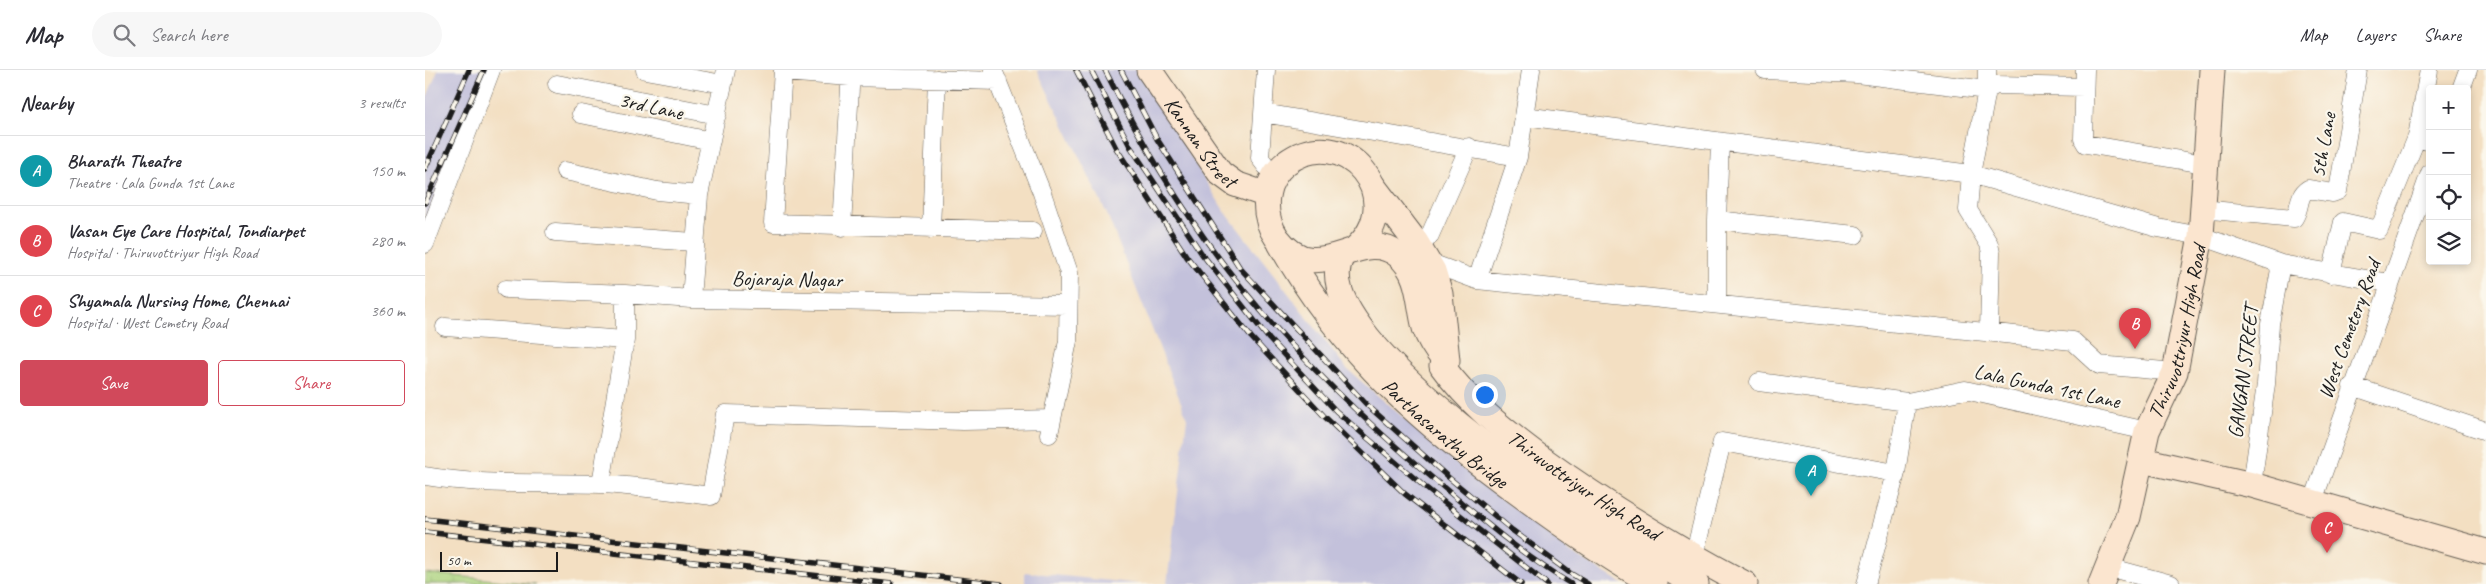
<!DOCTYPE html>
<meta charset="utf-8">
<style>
body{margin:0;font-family:Caveat,sans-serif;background:#f7f7f7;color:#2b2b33}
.controls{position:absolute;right:15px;top:15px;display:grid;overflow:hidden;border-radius:5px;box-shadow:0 2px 8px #0003}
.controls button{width:45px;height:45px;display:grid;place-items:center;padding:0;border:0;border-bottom:1px solid #e1e1e2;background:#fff;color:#2b2b33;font:25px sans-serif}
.scale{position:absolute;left:15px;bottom:12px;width:118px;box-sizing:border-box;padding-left:5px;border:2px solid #1c1c1c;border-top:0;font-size:14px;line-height:18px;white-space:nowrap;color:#1c1c1c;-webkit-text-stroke:4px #fbf7ec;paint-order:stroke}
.you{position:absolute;left:1059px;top:324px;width:18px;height:18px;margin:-12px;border:4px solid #fff;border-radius:50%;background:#1a73e8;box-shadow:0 0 0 8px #1a73e833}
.badge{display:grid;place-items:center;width:32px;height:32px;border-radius:50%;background:#d1495b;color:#fff;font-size:16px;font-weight:700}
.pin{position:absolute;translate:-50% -41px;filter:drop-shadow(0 1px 2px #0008)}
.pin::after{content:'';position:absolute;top:26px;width:18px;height:15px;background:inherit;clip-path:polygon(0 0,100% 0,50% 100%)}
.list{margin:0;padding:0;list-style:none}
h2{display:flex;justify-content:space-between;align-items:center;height:65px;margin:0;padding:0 20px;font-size:21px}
h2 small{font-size:16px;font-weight:400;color:#7c7c81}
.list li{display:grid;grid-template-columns:32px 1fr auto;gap:15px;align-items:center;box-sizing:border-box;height:70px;padding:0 20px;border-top:1px solid #e1e1e2}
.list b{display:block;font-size:19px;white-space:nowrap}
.list p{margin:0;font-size:16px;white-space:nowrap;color:#7c7c81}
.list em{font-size:16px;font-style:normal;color:#7c7c81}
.actions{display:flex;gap:10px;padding:15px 20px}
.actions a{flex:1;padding:11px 0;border:1px solid #d1495b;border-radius:5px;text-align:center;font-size:18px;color:#d1495b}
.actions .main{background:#d1495b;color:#fff}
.icon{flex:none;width:28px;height:28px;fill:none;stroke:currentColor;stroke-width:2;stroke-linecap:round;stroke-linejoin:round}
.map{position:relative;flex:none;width:2061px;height:514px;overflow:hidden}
header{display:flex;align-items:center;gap:30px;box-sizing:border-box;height:70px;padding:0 25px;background:#fff;border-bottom:1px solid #e1e1e2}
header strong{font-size:24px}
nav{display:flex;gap:28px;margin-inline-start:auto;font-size:18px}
.search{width:350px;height:45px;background:#f7f7f7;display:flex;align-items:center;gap:12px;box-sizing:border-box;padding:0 18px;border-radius:28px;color:#7c7c81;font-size:19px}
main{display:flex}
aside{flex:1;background:#fff}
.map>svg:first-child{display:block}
.railway{fill:#c3c1db}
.wetland{fill:url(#wetland-marsh);stroke:#63774c}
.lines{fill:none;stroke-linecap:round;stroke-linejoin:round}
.street-casing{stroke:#676056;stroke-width:19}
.secondary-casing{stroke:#676056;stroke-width:27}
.street{stroke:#fff;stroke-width:18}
.secondary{stroke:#fbe5cf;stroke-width:25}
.rail-casing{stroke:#1c1c1c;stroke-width:5.5}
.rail{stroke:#fbf7ec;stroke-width:4;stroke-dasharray:11;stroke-linecap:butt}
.labels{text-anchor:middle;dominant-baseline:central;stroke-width:4.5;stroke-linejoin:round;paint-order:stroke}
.street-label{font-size:21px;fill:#1c1c1c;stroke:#fbf7ec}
</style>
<header>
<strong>Map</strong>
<div class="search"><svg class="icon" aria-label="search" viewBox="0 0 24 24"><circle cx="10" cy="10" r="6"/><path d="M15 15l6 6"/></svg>Search here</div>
<nav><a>Map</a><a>Layers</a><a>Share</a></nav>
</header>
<main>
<aside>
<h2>Nearby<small>3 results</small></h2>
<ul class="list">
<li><span class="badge" style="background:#0f9aa8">A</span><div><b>Bharath Theatre</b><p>Theatre · Lala Gunda 1st Lane</p></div><em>150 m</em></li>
<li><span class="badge" style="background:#e0444e">B</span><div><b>Vasan Eye Care Hospital, Tondiarpet</b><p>Hospital · Thiruvottriyur High Road</p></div><em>280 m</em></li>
<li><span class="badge" style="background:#e0444e">C</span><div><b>Shyamala Nursing Home, Chennai</b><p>Hospital · West Cemetry Road</p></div><em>360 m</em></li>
</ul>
<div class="actions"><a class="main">Save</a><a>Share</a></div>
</aside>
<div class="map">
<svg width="2061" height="514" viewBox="0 0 2061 514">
<defs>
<pattern id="wetland-marsh" width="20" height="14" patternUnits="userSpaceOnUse" patternTransform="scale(1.25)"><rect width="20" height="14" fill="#aad27d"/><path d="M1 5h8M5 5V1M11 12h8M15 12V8" fill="none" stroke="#92b46b"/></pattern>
</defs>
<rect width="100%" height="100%" fill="#fbf7ec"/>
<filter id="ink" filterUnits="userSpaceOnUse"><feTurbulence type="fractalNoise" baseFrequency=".02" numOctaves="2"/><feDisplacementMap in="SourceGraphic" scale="10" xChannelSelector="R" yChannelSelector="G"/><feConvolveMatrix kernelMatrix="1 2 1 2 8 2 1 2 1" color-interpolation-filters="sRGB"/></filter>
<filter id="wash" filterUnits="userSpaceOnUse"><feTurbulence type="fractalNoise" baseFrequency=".0096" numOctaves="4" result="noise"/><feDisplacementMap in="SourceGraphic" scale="20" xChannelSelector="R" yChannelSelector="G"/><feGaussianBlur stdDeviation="1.12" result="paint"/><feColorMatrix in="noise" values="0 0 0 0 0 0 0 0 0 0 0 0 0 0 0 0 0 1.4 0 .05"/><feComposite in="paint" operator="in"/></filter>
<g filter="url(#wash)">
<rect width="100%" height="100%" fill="#f3dfc2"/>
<path class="railway" d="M13,0H71L0,162V32Z
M612,0H713L798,139L922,299L1032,394L1145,482L1198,514H742L762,348L682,144Z
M600,502L715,514H600Z"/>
<path class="wetland" d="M0,503L111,514H0Z"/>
</g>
<g filter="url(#ink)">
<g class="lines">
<g class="street-casing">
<path id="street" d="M220,0L298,14
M358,0L348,153L608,161
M568,0L617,123L644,203L643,271L624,364
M841,0L835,88L841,96L851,104
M1340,0L1432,4L1562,20L1571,15L1659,17
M1562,0V20L1546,104L1543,140L1564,174L1566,183L1564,261
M1660,0L1658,69L1661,74L1779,94
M2004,0L1992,67L2005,72
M358,2L425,7L573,11
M132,14L292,45
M2036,19L2043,0
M839,43L1093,87
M156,44L286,71
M1099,46L1546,104L1733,158L1776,166L1856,194L1964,213
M140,101L232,121L274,125
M1777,139L1869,148C1876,138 1872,126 1883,119L1908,123L1913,121L1933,0
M1292,150L1430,165
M417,157L426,0
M506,159L512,9
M130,162L269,172
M0,174L66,0
M994,178L1005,165L1044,77
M1003,192L1052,210L1648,271L1674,295L1750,302
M1906,204L1918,152L1954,160L1992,67
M1052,210L1093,87L1106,0
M81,219L200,224L266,229L643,235
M266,229L274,125L301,0
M1292,234V150L1295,72
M20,257L200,270
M1334,312L1482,332L1540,320L1722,361
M1927,316L2061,361
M0,406C58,416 117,412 176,414C213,416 249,421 286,426L300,344L538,351L627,349
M176,414L200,270V224
M1827,415L1841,314L1845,254L1856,194
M1888,431L2005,103
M1269,486L1297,372L1471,403
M1683,497L1746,514
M1441,514L1471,403L1482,332"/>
</g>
<g class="secondary-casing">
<g id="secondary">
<path id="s1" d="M724,0L795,103L810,114L842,125"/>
<path d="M948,116L990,171L1008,201L1015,224L1022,290L1020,292"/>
<path id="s2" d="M855,173C919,286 1000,356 1103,430C1144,460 1186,489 1230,514"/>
<path id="s3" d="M930,179C986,129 919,49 861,93C852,100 844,112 842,125C840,140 843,155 852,168C893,222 934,154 973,185C996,204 993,232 1000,258C1004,270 1011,280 1019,290L1017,296C1043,332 1077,359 1113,386C1179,434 1248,476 1320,514"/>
<path d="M917,186C869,269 1206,481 1271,514"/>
<path d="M1717,390L1827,415L2061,482"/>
<path id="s4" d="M1676,514L1703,447L1722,361L1750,302L1776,166L1787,0"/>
</g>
</g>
<use href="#street" class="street"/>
<use href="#secondary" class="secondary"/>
<g class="rail-casing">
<path id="rail" d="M651,0L691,78L762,187L826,267L900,347L980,424L1096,514
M666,0L705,76L777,184L844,269L911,341L1001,418L1122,514
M680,0C726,93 783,183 853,260C903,316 959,368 1017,416C1058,451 1099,486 1146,514
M696,0L732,69L815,198L942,335L1023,407L1087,460L1145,503L1163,514
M0,99L44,0
M0,133L59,0
M0,449L576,514
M0,462L467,514"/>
</g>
<use href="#rail" class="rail"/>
</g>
</g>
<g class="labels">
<g class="street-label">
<text transform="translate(226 36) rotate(12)">3rd Lane</text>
<text stroke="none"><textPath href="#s1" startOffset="89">Kannan Street</textPath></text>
<text transform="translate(1898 75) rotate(-80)">5th Lane</text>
<text transform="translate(362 209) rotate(1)">Bojaraja Nagar</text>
<text transform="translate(1924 259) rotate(-70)">West Cemetery Road</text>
<text stroke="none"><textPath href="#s4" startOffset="265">Thiruvottriyur High Road</textPath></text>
<text transform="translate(1818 302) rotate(-83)">GANGAN STREET</text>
<text transform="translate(1622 316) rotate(12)">Lala Gunda 1st Lane</text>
<text stroke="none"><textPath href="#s2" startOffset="254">Parthasarathy Bridge</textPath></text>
<text stroke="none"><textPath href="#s3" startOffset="699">Thiruvottriyur High Road</textPath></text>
</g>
</g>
</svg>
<div class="controls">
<button>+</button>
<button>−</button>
<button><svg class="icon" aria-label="locate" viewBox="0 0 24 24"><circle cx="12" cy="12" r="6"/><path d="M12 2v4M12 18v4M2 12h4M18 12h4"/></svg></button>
<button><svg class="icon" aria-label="layers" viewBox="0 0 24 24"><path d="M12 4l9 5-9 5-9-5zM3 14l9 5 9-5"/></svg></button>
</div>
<div class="scale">50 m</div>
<div class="you"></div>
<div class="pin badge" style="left:1386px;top:426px;background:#0f9aa8">A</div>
<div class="pin badge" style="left:1710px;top:279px;background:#e0444e">B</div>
<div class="pin badge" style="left:1902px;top:483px;background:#e0444e">C</div>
</div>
</main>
